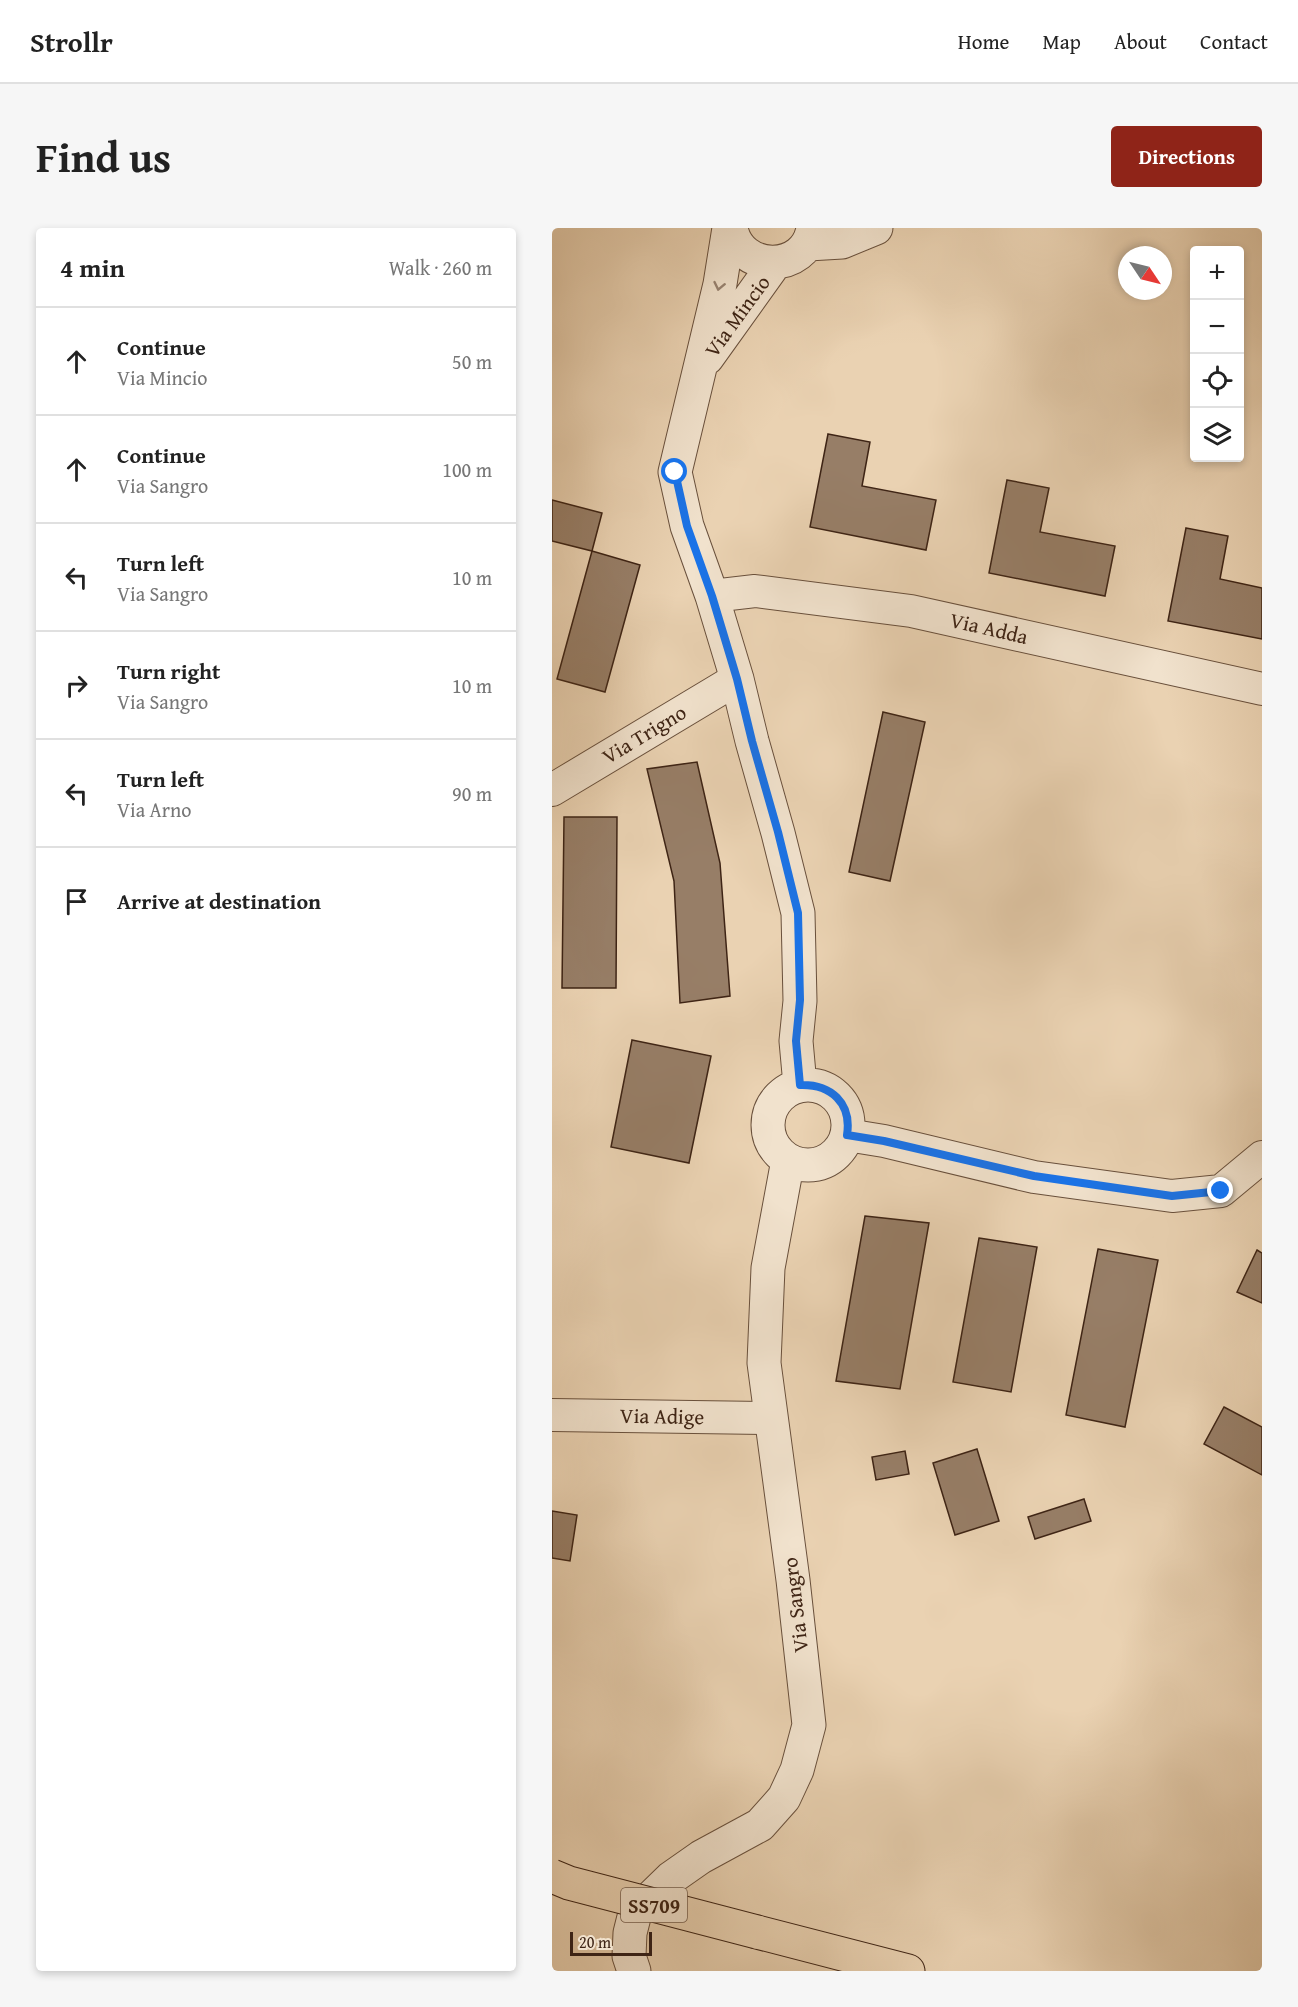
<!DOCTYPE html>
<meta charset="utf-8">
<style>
body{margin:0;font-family:"Gentium Book Plus",serif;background:#f6f6f6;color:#222}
.controls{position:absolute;right:18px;top:18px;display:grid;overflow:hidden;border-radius:6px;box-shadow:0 3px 9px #0003}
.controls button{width:54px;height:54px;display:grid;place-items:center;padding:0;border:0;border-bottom:2px solid #e0e0e0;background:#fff;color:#222;font:30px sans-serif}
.compass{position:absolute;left:566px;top:18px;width:54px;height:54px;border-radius:50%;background:#fff;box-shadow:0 3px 9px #0003;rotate:125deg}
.scale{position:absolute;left:18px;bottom:15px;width:82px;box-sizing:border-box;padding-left:6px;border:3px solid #3e2415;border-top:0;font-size:16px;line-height:21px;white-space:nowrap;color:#3e2415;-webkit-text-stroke:4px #f1e2cd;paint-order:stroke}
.stop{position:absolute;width:18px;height:18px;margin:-14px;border:4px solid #1a73e8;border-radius:50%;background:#fff}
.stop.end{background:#1a73e8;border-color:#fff;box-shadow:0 2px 6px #0008}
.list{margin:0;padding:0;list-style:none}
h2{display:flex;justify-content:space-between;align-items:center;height:78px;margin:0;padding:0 24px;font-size:26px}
h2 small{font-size:20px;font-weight:400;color:#767676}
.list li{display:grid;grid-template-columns:39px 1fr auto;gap:18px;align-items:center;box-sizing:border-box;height:108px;padding:0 24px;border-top:2px solid #e0e0e0}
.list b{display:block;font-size:22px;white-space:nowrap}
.list p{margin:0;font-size:20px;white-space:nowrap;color:#767676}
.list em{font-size:20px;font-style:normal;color:#767676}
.icon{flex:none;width:33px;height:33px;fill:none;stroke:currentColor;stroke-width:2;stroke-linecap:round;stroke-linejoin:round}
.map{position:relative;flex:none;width:710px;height:1743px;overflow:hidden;border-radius:6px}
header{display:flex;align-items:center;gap:36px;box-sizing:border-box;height:84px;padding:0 30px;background:#fff;border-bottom:2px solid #e0e0e0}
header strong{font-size:28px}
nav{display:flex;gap:33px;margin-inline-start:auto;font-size:21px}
.intro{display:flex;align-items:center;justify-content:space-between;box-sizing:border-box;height:144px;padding:0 36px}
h1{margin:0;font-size:42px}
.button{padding:15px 27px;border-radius:6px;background:#8f2418;color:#fff;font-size:21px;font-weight:700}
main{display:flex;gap:36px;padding:0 36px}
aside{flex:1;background:#fff;border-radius:6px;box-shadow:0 3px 9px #0003}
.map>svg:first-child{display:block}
.building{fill:#977e67;stroke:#3e2415;stroke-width:1.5}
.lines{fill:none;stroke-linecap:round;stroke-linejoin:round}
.minor-casing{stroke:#69503c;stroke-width:34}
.tertiary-casing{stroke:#69503c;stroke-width:35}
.trunk-casing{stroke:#3e2415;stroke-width:35}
.minor{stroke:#f1e2cd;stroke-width:32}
.tertiary{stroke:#f1e2cd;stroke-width:33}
.trunk{stroke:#ead2b2;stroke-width:33}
.trunk-bridge-casing{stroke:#3e2415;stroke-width:35;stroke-linecap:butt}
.trunk-bridge{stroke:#ead2b2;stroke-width:33}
.oneway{stroke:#988371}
.route{stroke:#1a73e8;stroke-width:8}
.labels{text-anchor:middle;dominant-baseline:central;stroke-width:4.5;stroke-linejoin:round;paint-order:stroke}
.shield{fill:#f1e2cd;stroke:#745d4c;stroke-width:1.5}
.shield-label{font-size:20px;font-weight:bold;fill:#3e2415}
.street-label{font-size:21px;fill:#3e2415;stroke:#f1e2cd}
</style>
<header>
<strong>Strollr</strong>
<nav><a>Home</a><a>Map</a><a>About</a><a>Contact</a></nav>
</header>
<div class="intro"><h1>Find us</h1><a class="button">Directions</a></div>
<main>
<aside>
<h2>4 min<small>Walk · 260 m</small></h2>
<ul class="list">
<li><svg class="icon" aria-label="ahead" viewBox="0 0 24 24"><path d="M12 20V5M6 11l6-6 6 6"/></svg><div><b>Continue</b><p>Via Mincio</p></div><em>50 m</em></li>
<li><svg class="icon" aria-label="ahead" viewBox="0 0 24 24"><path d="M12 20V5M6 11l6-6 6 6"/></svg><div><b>Continue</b><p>Via Sangro</p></div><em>100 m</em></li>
<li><svg class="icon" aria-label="left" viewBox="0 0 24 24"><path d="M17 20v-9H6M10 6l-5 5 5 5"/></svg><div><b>Turn left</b><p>Via Sangro</p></div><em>10 m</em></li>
<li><svg class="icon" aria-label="right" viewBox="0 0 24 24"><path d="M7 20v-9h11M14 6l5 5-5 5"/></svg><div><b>Turn right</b><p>Via Sangro</p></div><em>10 m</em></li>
<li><svg class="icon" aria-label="left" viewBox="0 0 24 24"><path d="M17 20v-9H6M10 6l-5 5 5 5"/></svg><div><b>Turn left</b><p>Via Arno</p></div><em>90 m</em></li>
<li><svg class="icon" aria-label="arrive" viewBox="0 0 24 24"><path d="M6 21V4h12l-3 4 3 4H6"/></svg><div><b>Arrive at destination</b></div></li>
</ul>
</aside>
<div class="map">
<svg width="710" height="1743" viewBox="0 0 710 1743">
<rect width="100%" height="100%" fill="#ead2b2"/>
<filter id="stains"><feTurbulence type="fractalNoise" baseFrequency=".00333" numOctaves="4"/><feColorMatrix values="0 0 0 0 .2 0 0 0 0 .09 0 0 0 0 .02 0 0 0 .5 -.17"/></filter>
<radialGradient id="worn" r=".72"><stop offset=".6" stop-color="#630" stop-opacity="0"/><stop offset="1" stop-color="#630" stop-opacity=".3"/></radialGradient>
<path class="building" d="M276,206L318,214L310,258L384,272L374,322L258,299Z
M455,252L497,260L488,304L563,318L553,368L437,345Z
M0,272L50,285L40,323L0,313Z
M634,300L676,308L668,351L710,360V411L616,393Z
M40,323L88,337L53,464L5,451Z
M331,484L373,494L338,653L297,644Z
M145,534L168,635L178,768L128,775L122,653L95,541Z
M12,589H65L64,760H10Z
M80,812L159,828L137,935L59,919Z
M313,988L377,995L348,1161L284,1153Z
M427,1010L485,1019L459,1164L401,1154Z
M546,1021L606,1032L573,1199L514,1187Z
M705,1022L710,1025V1075L685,1064Z
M672,1179L710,1199V1247L652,1216Z
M425,1221L447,1293L403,1307L381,1235Z
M353,1223L357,1246L324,1252L320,1229Z
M532,1271L539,1293L483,1311L476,1289Z
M0,1283L25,1287L18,1333L0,1330Z"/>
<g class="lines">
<g class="minor-casing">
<path id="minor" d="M160,368L203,363L359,383L710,461
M0,562L185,451
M295,907L332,913L482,949L620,968L669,963L710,929
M0,1187L219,1190"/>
</g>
<g class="tertiary-casing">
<path id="tertiary" d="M177,0L168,56L123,244L135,298L160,368L185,451L200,513L226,605L246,685L248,773L244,813L248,857
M179,0C187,45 254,46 261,0
M256,16L290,14L324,0
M155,130L223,35
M216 897a40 40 0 1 1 80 0a40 40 0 1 1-80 0Z
M82,1743L77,1728L78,1705L83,1685L119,1650L149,1629L208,1597L232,1570L245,1542L257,1497L241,1352L212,1135L216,1040L236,932"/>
</g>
<g class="trunk-casing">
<path id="trunk" d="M205,1704L356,1743"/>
</g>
<use href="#minor" class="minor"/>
<use href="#tertiary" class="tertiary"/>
<use href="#trunk" class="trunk"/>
<g class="trunk-bridge-casing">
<path id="trunk-bridge" d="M0,1648L17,1655L205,1704"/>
</g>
<use href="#trunk-bridge" class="trunk-bridge"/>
</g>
<defs><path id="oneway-chevron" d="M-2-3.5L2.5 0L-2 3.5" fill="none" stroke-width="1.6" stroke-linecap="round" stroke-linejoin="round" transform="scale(1.5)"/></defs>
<use class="oneway" href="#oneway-chevron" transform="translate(167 58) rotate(102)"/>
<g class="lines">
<path class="route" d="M123,244L135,298L160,368L185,451L200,513L226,604L246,685L248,772L244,813L248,857C279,856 300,875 295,907L332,913L482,948L620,968L669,963"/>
</g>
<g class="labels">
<rect class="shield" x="69" y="1660" width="66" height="34" rx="4.5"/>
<g class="shield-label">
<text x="102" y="1677">SS709</text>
</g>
<g class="street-label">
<text transform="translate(185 88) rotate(-54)">Via Mincio</text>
<text transform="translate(437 400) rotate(13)">Via Adda</text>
<text transform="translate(92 506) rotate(-31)">Via Trigno</text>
<text transform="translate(110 1188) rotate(1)">Via Adige</text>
<text transform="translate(243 1377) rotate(-97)">Via Sangro</text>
</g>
</g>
<rect width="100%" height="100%" filter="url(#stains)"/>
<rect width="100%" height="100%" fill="url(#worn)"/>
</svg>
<div class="controls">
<button>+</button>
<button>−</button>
<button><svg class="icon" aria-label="locate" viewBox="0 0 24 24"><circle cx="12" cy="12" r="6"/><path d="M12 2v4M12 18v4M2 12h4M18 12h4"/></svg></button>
<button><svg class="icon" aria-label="layers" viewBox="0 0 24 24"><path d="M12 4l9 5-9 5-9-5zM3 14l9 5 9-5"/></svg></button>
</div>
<svg class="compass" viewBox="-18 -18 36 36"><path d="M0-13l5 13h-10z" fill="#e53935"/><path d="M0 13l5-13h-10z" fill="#767676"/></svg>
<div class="scale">20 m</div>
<div class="stop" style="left:123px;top:244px"></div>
<div class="stop end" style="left:669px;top:963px"></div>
</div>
</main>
